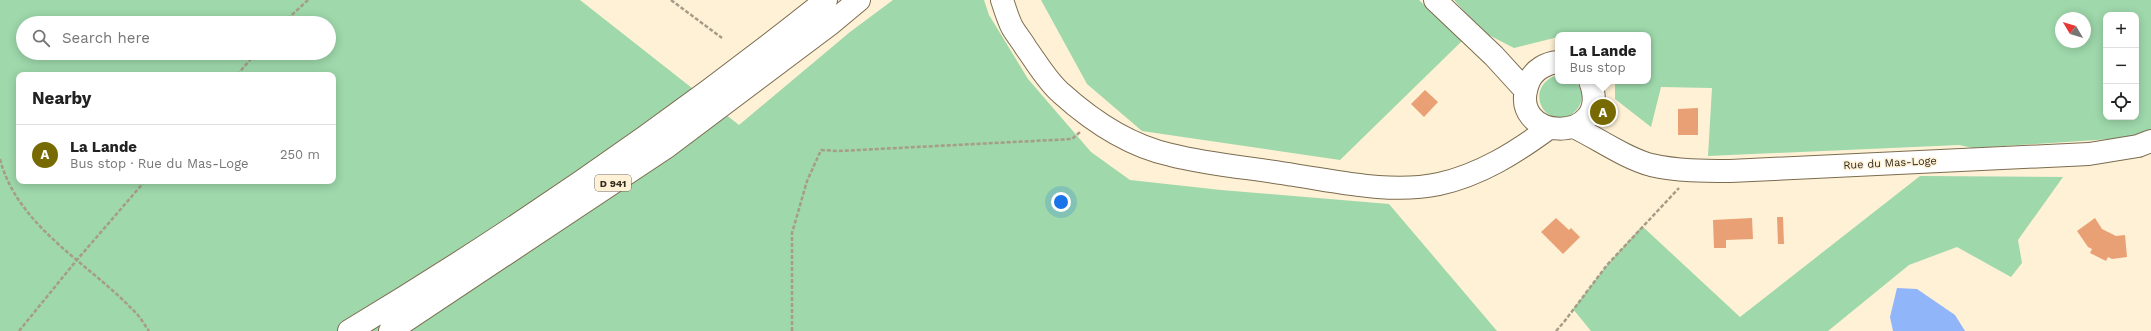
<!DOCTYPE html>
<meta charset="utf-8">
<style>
body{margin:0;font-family:"Work Sans",sans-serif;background:#f2f2f2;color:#222}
.controls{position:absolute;right:12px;top:12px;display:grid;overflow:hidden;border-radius:8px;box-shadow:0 2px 10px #0003}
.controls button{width:36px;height:36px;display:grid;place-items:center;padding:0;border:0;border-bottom:1px solid #e0e0e0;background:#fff;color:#222;font:20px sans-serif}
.compass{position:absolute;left:2055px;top:12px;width:36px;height:36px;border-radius:50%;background:#fff;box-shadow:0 2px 10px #0003;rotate:308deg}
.you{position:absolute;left:1061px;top:202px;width:14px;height:14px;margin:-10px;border:3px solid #fff;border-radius:50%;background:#1a73e8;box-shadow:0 0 0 6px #1a73e833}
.badge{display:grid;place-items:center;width:26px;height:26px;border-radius:50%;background:#776a03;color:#fff;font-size:13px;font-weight:700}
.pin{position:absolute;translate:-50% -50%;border:2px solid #fff;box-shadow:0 1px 4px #0006}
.popup{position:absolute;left:1555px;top:32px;width:96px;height:52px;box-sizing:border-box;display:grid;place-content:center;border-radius:8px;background:#fff;filter:drop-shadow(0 1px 3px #0005);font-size:13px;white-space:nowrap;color:#767676}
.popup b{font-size:15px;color:#222}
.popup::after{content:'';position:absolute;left:50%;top:100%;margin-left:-8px;border:8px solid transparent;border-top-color:#fff}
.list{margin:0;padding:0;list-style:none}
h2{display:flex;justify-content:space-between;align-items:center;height:52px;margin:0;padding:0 16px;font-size:17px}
h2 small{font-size:13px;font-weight:400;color:#767676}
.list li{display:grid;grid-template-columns:26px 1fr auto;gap:12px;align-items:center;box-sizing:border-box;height:60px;padding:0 16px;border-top:1px solid #e0e0e0}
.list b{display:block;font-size:15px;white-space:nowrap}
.list p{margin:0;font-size:13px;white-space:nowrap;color:#767676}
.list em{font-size:13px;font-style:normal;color:#767676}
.icon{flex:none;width:22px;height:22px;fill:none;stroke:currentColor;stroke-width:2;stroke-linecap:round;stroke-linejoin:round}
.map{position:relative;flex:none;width:2151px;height:331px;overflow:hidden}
.search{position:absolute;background:#fff;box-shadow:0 2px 10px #0003;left:16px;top:16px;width:320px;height:44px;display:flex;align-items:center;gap:10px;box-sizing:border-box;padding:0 14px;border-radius:22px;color:#767676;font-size:15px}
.panel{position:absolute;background:#fff;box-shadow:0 2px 10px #0003;left:16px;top:72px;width:320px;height:112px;border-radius:8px}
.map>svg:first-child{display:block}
.green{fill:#9ed8ab;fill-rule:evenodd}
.water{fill:#91b5f9}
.building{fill:#e9a074}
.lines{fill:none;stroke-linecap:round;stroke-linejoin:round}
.major-casing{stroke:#7b6c4f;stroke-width:24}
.highway-casing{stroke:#7b6c4f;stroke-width:24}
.path{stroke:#a69c87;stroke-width:2.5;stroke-dasharray:4 2;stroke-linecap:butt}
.major{stroke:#fff;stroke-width:22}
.highway{stroke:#fff;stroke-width:22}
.labels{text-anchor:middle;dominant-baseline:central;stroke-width:3;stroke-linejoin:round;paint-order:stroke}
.shield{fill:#fef1d6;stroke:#6f6756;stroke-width:1}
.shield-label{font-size:10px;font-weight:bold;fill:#322c1f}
.street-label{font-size:11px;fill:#322c1f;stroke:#fef1d6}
</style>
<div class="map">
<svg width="2151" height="331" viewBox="0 0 2151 331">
<rect width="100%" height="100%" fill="#fef1d6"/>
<path class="green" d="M0,0H580L739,125L850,32L893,0H984L989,15L1028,79L1091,152L1130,180L1221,190L1389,204L1497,331H0ZM23,23H329V53H23ZM19,75H333V181H19Z
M1041,0H1419L1462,41L1340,160L1142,131L1087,84Z
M1454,0H2151V129L2126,138L1973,148L1959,145L1708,156L1712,88L1661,87L1651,127L1615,99V81H1648V35H1577L1574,33L1558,35V37L1514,48L1483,32ZM2106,15H2136V117H2106ZM2061,18H2085V42H2061Z
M1558,75V81H1575C1597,103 1561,133 1543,109C1540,104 1538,97 1540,91C1543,82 1550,77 1558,75Z
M1920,176L2063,177L2018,240L2022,263L2011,277L1957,247L1909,265L1828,331H1591L1573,309L1607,265L1642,226L1740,317Z"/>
<path class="water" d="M1897,288L1917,289L1955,315L1965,331H1893L1890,317Z"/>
<path class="building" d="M1425,90L1438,102L1424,117L1411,104Z
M1698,108V135H1678V109Z
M1777,217H1783L1784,244H1778Z
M1556,218L1569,230L1571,228L1580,237L1563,254L1541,232Z
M1752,218L1753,239L1726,240V248H1714L1713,220Z
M2095,218L2102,229L2116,236L2125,235L2127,257L2112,259L2108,257L2106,261L2090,253L2092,249L2088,247L2077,231Z"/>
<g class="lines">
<g class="major-casing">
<path id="major" d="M1002,0C1005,9 1008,19 1012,27C1016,34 1022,41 1026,48C1037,63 1047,81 1061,93C1092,121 1130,146 1171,155C1211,165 1253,168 1294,175C1340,182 1392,194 1439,184C1480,175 1515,153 1549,128
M1435,0L1494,56L1526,91
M1558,62C1546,63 1534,70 1529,81C1503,143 1615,146 1590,81
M1574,127C1599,139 1625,158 1651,165C1677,171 1704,171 1730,171L2089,154L2138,146L2151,141"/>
</g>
<g class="highway-casing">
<path id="highway" d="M349,331C515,231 675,121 826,0
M390,331L668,146L829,25L859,0"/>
</g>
<path class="path" d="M671,0L722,38
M283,23L308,0
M237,75L256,53
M0,159C17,226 88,263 132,309C139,315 144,324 149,331
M19,331L76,261L145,181
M792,331V233L807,181L821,150L839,151L1072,139L1080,132
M1556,331L1564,322L1607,265L1679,188"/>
<use href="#major" class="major"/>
<use href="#highway" class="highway"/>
</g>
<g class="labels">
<rect class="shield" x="595" y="175" width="36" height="16" rx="3"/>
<g class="shield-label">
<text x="613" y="183">D 941</text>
</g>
<g class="street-label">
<text transform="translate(1890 163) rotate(-3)">Rue du Mas-Loge</text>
</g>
</g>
</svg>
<div class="controls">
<button>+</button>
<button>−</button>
<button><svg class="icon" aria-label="locate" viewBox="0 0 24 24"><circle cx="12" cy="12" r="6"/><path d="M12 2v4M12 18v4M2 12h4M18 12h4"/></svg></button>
</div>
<svg class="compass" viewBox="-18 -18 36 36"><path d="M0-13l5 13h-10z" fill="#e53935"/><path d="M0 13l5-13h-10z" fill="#767676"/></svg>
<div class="you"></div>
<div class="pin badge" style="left:1603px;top:112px">A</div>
<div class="popup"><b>La Lande</b>Bus stop</div>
<div class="search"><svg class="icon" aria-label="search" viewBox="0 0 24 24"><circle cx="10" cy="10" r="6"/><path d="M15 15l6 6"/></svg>Search here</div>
<section class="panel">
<h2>Nearby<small></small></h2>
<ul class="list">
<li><span class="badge">A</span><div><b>La Lande</b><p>Bus stop · Rue du Mas-Loge</p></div><em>250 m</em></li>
</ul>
</section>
</div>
